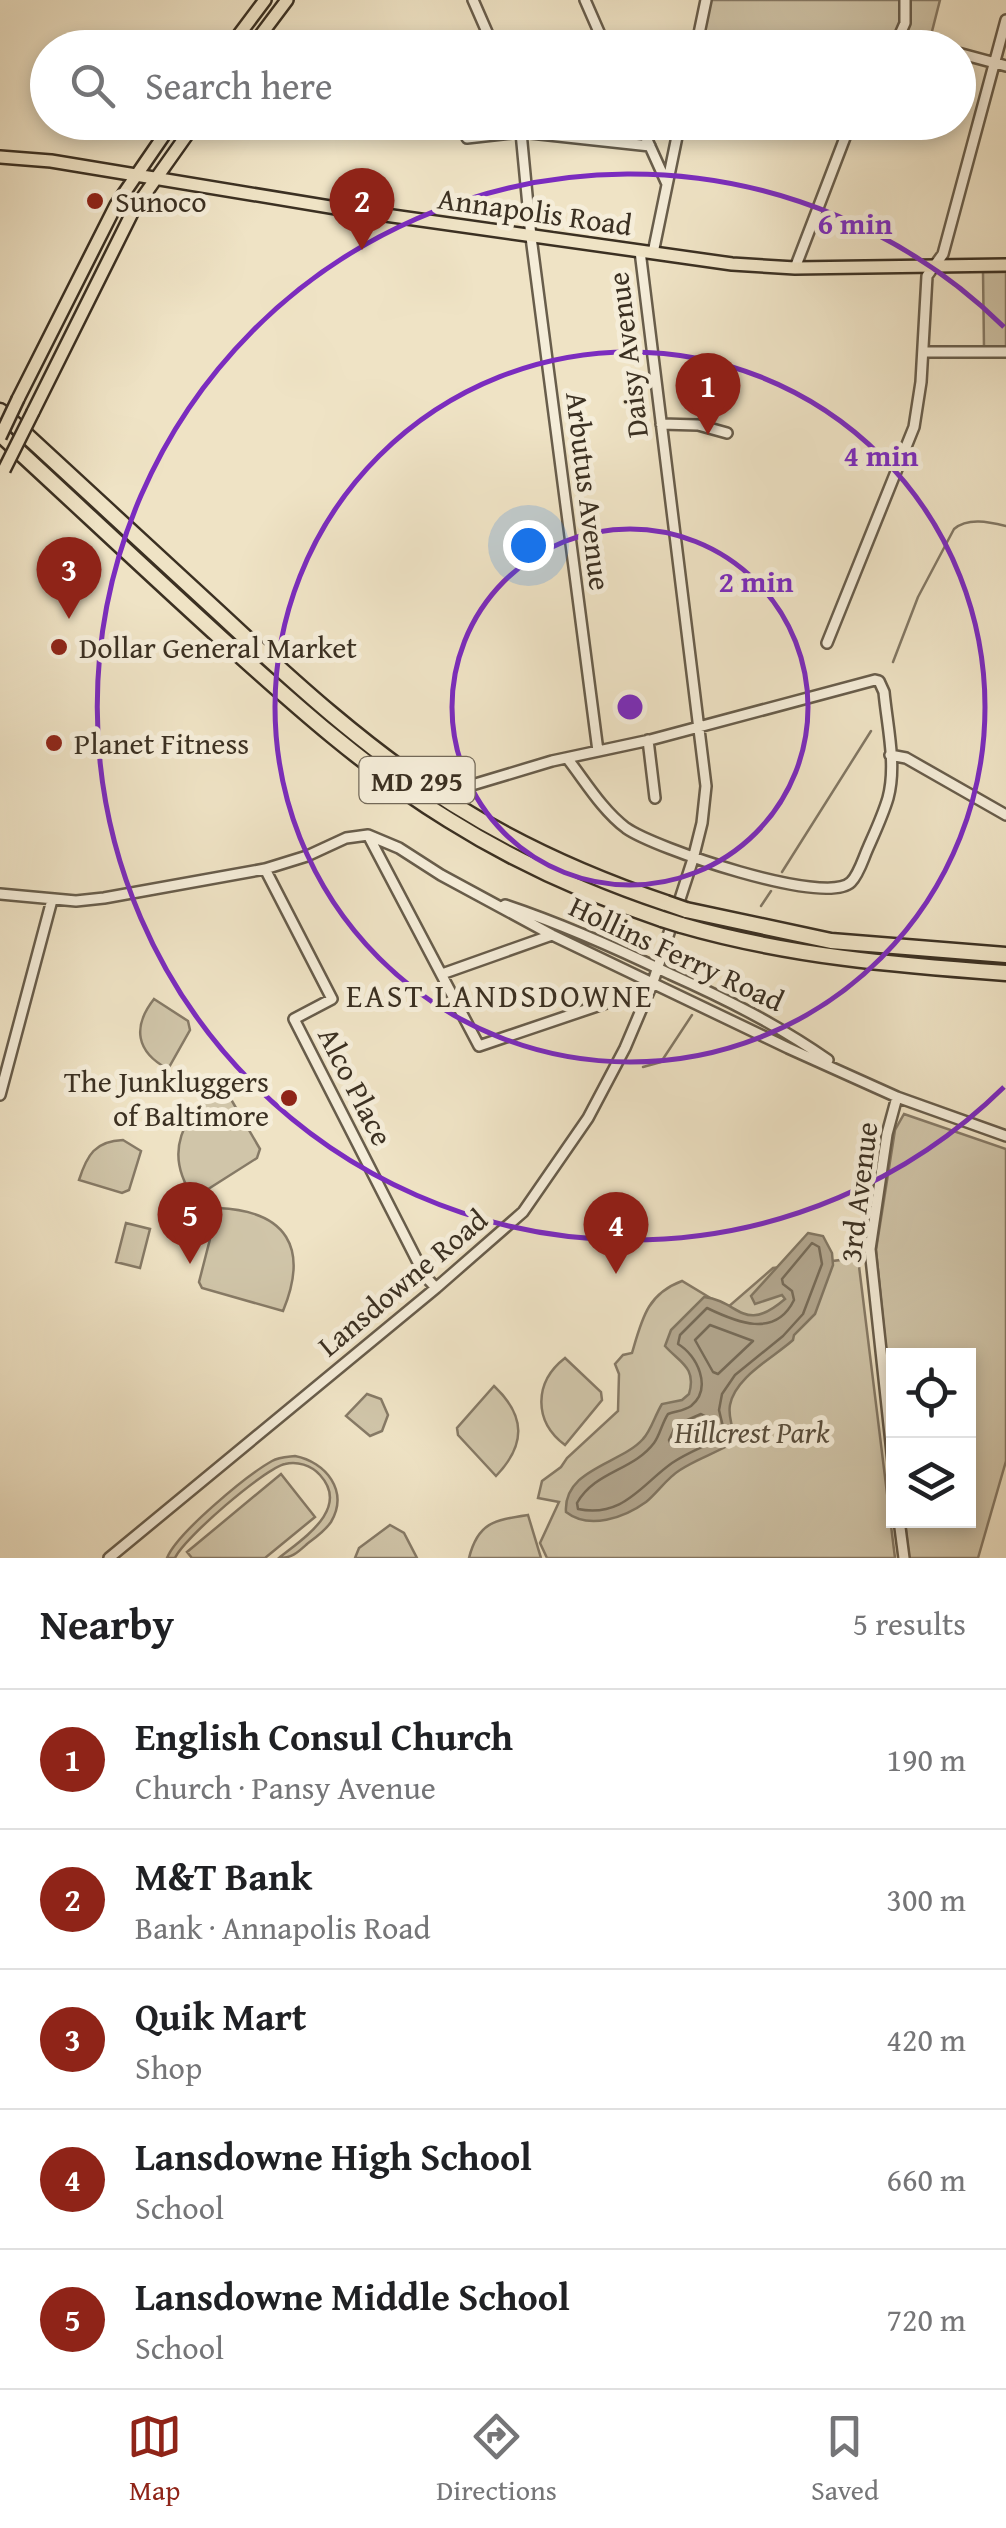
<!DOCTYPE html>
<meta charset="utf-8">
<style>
body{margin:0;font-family:"Gentium Book Plus",serif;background:#f2f2f2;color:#202124}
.controls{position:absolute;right:30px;bottom:30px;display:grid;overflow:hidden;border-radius:0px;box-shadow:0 5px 15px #0003}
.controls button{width:90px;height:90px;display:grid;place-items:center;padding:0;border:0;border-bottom:2px solid #e0e0e0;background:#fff;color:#202124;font:50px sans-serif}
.you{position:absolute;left:528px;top:545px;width:35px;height:35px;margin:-25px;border:8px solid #fff;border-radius:50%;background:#1a73e8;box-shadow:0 0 0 15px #1a73e833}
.badge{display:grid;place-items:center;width:65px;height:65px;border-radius:50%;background:#8f2418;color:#fff;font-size:32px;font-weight:700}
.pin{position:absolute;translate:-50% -82px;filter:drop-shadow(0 2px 5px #0008)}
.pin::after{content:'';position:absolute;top:52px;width:35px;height:30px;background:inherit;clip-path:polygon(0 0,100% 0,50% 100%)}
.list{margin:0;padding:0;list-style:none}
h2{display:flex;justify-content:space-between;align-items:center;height:130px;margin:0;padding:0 40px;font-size:42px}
h2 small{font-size:32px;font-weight:400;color:#757577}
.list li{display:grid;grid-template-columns:65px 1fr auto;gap:30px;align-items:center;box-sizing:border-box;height:140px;padding:0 40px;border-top:2px solid #e0e0e0}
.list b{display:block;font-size:38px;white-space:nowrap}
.list p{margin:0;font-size:32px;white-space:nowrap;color:#757577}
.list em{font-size:32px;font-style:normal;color:#757577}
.icon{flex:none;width:55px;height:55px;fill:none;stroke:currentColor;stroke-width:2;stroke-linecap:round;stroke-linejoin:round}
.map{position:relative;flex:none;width:1006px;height:1558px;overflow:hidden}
.search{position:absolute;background:#fff;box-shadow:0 5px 15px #0003;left:30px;right:30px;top:30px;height:110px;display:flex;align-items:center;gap:25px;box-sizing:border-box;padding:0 35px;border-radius:55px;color:#757577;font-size:38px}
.sheet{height:830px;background:#fff}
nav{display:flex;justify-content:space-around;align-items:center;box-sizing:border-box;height:140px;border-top:2px solid #e0e0e0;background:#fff;font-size:28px;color:#757577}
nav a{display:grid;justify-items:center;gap:5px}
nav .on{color:#8f2418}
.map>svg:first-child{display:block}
.green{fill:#d0c5a9;stroke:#867a66;stroke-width:2.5}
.water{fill:#b2a68e;stroke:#827763;stroke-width:2.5}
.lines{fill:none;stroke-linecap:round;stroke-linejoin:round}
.shore{stroke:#766b58;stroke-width:2.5}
.stream{stroke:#827763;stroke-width:2.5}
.minor-casing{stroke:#685d4b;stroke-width:14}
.major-casing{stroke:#3b3022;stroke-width:16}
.highway-casing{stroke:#3b3022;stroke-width:19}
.minor{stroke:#f5edd9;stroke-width:9}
.major{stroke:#efe3c5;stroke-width:11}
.highway{stroke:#efe3c5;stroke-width:14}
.major-bridge-casing{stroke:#3b3022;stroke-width:16;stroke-linecap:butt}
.highway-bridge-casing{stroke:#3b3022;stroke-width:19;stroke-linecap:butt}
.major-bridge{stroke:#efe3c5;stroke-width:11}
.highway-bridge{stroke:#efe3c5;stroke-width:14}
.ring{fill:none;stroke:#7b2cbf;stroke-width:5}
.poi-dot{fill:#8f2418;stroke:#f5edd9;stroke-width:4}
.labels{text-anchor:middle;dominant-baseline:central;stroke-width:10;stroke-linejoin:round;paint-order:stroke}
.shield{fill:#f5edd9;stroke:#736959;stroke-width:2.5}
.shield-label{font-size:28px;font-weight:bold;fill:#3b3022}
.poi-label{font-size:30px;fill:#3b3022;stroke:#f5edd9;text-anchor:start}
.street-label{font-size:30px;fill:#3b3022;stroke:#f5edd9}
.park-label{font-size:30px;font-style:italic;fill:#594e3d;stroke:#f5edd9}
.neighbourhood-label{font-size:32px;letter-spacing:2.5px;fill:#3b3022;stroke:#f5edd9}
.centre{fill:#7b2cbf;stroke:#f5edd9;stroke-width:5}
.ring-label{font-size:30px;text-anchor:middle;font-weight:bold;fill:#7b2cbf;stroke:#f5edd9;stroke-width:10;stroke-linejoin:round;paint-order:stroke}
</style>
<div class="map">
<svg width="1006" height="1558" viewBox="0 0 1006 1558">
<rect width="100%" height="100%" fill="#efe3c5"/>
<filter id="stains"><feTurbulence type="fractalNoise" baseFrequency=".002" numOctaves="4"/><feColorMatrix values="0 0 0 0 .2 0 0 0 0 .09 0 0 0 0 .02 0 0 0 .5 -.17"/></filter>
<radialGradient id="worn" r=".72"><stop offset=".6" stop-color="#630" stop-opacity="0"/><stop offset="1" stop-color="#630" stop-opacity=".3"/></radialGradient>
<path class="green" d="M711,0H940L928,47H880L853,34L845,48L749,47L703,36Z
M983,272H1006V348H984Z
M154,999L188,1021L190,1030L168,1069C136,1052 132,1027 154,999Z
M225,1089L260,1149L257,1158L194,1198C163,1154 181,1112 225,1089Z
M904,1114L1006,1149V1461L978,1558H909L905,1521L968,1520V1356H894L893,1419L876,1250L895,1130Z
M123,1140L141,1151L129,1190L122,1193L79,1180C87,1155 95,1141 123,1140Z
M218,1208C287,1211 309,1248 283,1311L202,1288L199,1282Z
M126,1223L150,1229L140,1268L116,1262Z
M858,1258L895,1558H547L540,1543L559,1502L538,1498L542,1481L561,1467L567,1458L618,1411L619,1374L615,1364L623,1355L632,1353C642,1319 647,1294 682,1281L727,1308L773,1268Z
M565,1358L601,1392L602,1400L565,1445C533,1421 534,1382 565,1358Z
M494,1386C526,1416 526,1445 496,1476L458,1435L457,1428Z
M367,1394L381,1399L388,1415L382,1431L370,1436L346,1416Z
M295,1456C326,1462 349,1491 331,1522C325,1531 315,1538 307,1544C297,1553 292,1558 279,1558C302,1539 351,1509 320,1475C311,1465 297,1461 285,1464C265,1468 183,1539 175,1558H167C177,1533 247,1475 272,1461C279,1457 287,1457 295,1456Z
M281,1474L315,1517L265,1558H192L187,1552Z
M528,1515L541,1558H469C478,1522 495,1520 528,1515Z
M390,1525L404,1533L417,1558H355L359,1548Z"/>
<path class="water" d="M808,1233L823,1236L832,1253L833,1265L815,1314L794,1335L793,1340C773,1358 735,1377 730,1405C727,1421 738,1430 729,1445C713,1454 695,1460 680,1470C667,1478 658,1492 646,1502C624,1518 589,1530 566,1512C563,1469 621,1464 643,1439C651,1431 655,1415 662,1404L682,1400L689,1394C697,1367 679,1362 665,1346L671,1330L704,1297C740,1301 743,1335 785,1299L782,1295L755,1304L751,1296Z"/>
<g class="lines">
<path class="shore" d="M812,1243L819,1247L822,1264L803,1314L783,1336L735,1375L722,1394L719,1410L724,1431L722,1437C706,1446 688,1452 672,1463C641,1485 623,1518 578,1509L577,1503C595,1471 633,1471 654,1443C660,1435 662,1423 668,1414C676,1411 684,1411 691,1406C713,1388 697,1355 678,1344L680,1335L707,1308C736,1322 775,1339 794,1300L792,1291L783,1284L782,1279Z
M710,1325L753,1341L718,1374L713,1372L695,1340Z
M701,1414L707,1417V1431L676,1446L671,1445L669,1440L676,1425Z"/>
<path class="stream" d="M893,662L918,597L954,529C968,517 989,522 1006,526
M782,872L871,731
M761,906L771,891
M643,1067L661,1062L692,1015"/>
<g class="minor-casing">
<path id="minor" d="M473,0L494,48
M585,0L606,48
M900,37L940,48
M696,48L706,0
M894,48L905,23V0
M958,53L1006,66
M520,122L531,237L598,751
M639,122L667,184
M467,138L521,132L650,146
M653,253L680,122
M795,268L851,122
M923,352H1006
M661,424L698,425L727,433
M827,643L914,427L921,382L927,276L943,254L1006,20
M648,740L655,798
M890,755L906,758L1006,815
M472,785L552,761L650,740L875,680L879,681L884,692C887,725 897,765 888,798C883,815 875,832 868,848C863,859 859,874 851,882C826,907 654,848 626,828C602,810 585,781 567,758
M368,835L479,1046L612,1001
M265,869L332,999L294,1019L425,1276L436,1288
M0,894L76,901L104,898L265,869L307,856L346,838L368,835L399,848L441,875L552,935L788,1048L897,1097L1006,1136
M505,905C562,924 616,948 670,974C726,999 778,1025 828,1060
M442,974L552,935
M0,1095L52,900
M894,1471L870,1249L887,1134L897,1097
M899,1520L904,1558
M109,1558L436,1288L523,1212L588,1118L625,1048L653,982L693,859L702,823L706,786L640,251"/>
</g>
<g class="major-casing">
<path id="major" d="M229,48L265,0
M251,48L287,0
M0,157L51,161L336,208L732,264L795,268L1006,265
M18,399L116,205L173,122
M33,412L133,211L196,122"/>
</g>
<g class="highway-casing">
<path id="highway" d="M0,411C73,478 145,545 218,612C292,681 367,750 453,804C520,846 592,878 666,903
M0,434C74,502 148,572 223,640C295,705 366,769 449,820C516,862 587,894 662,919
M686,910L831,941L1006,955
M681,925C788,956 895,965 1006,973"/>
</g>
<use href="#minor" class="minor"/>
<use href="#major" class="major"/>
<use href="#highway" class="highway"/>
<g class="major-bridge-casing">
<path id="major-bridge" d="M0,437L18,399
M4,470L33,412"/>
</g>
<g class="highway-bridge-casing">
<path id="highway-bridge" d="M666,903L686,910
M662,919L681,925"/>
</g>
<use href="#major-bridge" class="major-bridge"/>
<use href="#highway-bridge" class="highway-bridge"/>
</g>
<g class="ring">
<circle cx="630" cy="707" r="178"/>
<circle cx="630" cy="707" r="355"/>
<path d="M1004 1087A533 533 0 1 1 1004 327"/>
</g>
<g class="poi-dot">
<circle cx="95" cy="201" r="10"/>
<circle cx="59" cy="647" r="10"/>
<circle cx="54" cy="743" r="10"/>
<circle cx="289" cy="1098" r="10"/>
</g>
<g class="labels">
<rect class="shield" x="359.5" y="757" width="115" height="46" rx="8"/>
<g class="shield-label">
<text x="417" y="780">MD 295</text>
</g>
<g class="poi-label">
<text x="115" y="201">Sunoco</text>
<text x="79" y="647">Dollar General Market</text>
<text x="74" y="743">Planet Fitness</text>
<text x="269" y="1081" text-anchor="end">The Junkluggers<tspan x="269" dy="34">of Baltimore</tspan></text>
</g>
<g class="street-label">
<text transform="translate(535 211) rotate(8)">Annapolis Road</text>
<text transform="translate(627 355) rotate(-97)">Daisy Avenue</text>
<text transform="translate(589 491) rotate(83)">Arbutus Avenue</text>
<text transform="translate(677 953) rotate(25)">Hollins Ferry Road</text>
<text transform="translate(356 1086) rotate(63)">Alco Place</text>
<text transform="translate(858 1192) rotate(-83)">3rd Avenue</text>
<text transform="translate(402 1282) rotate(-40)">Lansdowne Road</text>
</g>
<g class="park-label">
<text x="752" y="1432">Hillcrest Park</text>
</g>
<g class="neighbourhood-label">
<text x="500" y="995">EAST LANDSDOWNE</text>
</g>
</g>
<circle cx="630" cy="707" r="15" class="centre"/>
<g class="ring-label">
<text x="855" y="234">6 min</text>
<text x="881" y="466">4 min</text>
<text x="756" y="592">2 min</text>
</g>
<rect width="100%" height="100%" filter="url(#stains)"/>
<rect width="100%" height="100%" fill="url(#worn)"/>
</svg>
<div class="controls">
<button><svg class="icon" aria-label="locate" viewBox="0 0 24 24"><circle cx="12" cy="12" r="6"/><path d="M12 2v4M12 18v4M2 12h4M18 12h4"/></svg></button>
<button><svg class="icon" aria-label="layers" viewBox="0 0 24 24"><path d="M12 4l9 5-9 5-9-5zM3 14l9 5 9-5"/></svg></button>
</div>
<div class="you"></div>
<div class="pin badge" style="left:708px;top:435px">1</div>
<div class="pin badge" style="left:362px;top:250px">2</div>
<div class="pin badge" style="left:69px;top:619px">3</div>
<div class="pin badge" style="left:616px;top:1274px">4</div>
<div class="pin badge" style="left:190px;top:1264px">5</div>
<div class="search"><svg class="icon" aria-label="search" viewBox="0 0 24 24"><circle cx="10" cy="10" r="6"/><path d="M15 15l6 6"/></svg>Search here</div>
</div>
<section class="sheet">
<h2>Nearby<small>5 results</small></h2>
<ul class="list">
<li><span class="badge">1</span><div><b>English Consul Church</b><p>Church · Pansy Avenue</p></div><em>190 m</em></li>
<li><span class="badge">2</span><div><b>M&amp;T Bank</b><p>Bank · Annapolis Road</p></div><em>300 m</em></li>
<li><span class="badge">3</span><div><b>Quik Mart</b><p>Shop</p></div><em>420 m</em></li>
<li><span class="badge">4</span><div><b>Lansdowne High School</b><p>School</p></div><em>660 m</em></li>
<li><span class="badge">5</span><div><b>Lansdowne Middle School</b><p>School</p></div><em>720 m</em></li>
</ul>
</section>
<nav>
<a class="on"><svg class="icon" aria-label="map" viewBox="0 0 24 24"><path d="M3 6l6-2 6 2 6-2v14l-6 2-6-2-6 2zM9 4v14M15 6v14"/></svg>Map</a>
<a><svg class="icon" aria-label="directions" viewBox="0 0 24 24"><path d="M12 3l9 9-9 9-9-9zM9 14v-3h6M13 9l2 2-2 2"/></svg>Directions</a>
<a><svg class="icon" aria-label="saved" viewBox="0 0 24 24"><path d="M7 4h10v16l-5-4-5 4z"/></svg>Saved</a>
</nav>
